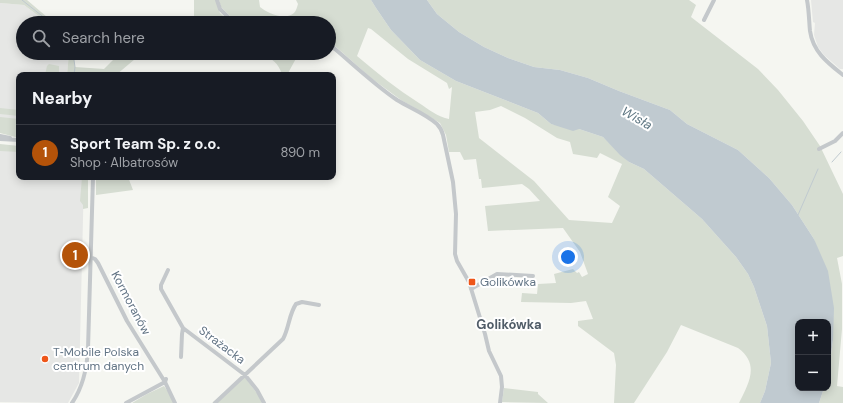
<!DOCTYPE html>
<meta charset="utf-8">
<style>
body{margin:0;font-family:"DM Sans",sans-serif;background:#242831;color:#f1f3f6}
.controls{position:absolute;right:12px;bottom:12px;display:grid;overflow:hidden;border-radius:8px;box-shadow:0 2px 10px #0003}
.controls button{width:36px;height:36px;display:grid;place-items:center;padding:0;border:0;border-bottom:1px solid #363941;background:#171b24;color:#f1f3f6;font:20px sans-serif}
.you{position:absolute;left:568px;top:257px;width:14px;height:14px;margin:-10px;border:3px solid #fff;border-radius:50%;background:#1a73e8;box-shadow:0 0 0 6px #1a73e833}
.badge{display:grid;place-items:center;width:26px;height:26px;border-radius:50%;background:#b45309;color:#fff;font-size:13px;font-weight:700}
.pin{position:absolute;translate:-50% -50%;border:2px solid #fff;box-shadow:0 1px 4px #0006}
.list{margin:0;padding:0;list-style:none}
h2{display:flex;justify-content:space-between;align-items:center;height:52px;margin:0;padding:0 16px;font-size:17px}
h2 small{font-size:13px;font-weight:400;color:#9ea1a6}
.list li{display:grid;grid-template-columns:26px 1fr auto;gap:12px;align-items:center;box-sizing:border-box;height:56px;padding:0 16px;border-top:1px solid #363941}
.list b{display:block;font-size:15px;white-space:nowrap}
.list p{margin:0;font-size:13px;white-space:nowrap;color:#9ea1a6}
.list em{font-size:13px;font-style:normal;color:#9ea1a6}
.icon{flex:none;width:22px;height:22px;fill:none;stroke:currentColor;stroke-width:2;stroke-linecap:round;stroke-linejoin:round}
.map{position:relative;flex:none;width:843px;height:403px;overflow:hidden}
.search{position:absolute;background:#171b24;box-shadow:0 2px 10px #0003;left:16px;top:16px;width:320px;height:44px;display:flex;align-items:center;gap:10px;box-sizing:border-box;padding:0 14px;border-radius:22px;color:#9ea1a6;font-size:15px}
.panel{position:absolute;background:#171b24;box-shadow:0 2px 10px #0003;left:16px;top:72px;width:320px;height:108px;border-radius:8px}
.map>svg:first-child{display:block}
.built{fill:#e6e7e5}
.green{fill:#d6ddd2;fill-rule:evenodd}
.water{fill:#c0cad0}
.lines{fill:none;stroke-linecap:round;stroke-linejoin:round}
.stream{stroke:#c0cad0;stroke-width:1}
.minor{stroke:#c4c8cb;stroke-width:4}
.poi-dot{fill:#ee5619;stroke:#fff;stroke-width:1.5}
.labels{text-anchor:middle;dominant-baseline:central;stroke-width:4;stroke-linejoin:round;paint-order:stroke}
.poi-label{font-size:12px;fill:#627485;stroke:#fff;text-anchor:start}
.street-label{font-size:12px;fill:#627485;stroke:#fff}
.water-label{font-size:13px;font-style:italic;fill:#5e7682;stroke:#fff}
.neighbourhood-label{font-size:13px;font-weight:bold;fill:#515d69;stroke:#fff}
</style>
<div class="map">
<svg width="843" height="403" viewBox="0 0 843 403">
<rect width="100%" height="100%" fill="#f5f6f1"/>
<path class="built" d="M811,0H843V69H840L824,55L818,47L814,35L815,23L813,22Z
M0,3L24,5L48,23H23V53H69L67,75H19V121L0,120Z
M0,150L19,151V177H84L79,383L68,403L0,402Z"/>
<path class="green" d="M0,0H27L54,23H48L24,5L0,3Z
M194,0H216L220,13L231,23H194Z
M219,0H259L260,7C267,13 285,21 294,13C296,11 297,7 298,4L296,0H371L376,8L391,30L420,60L456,81L538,113L551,124L579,129L603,137L629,162L644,169L702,219L736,257L748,274L754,287L767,326L771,363L765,391L760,403H739C749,383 760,364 738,348L681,325L667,352L634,403H614L616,365L614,353L578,326V321L593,319L586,301L571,303L521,302L522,293L537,294L538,284L556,283L554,274L573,269L577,273L579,272L582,277L588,274L580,252L563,228L488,231L485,206L540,201L529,189L522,184L482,188L481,179H479L476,159L464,160L460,152H449L446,135L440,123L401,100L371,78L335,46L329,42V23H237L221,7ZM368,28L371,29L408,59L447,83L449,89L452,87L449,119C438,117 428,109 419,103C397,89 377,73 357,56ZM501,106L525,118L557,138L570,142L573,154L597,158L600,153L622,164L608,197L620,206L612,223L569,220L534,181L479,138L475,112L490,110Z
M427,0H689L696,5L691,17L758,69L778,90L803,121L820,146L843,194V256L837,258L842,284V329L837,386L843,387V403H819L824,388H828V375L833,340L814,239L792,205L769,178L738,150L687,124L670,110L619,91L588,78L560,70L534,67L508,58L484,47L459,32L437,14Z
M69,53H73L75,67L104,69L120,53H152L135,59L116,75H67Z
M261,53H299L287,75H282C279,63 271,58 261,53Z
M49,64L59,66V75H45L47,66Z
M0,108L19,110V116L0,114Z
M0,117L19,119V138L0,133Z
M0,144L19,146V152L0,151Z
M82,177H88V208L83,209V205L80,201Z
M115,177H128L133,190L96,195V180Z
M244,376L259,396L262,403H212Z
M164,386L169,393L174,403H132L147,394Z
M504,388L538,392V394L548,403L502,402Z"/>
<path class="water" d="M371,0H427L437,14L459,32L484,47L508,58L534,67L560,70L588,78L619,91L670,110L687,124L738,150L769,178L792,205L814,239L828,271L834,308L833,340L828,375V322H798V388H824L819,403H760L765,391L771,363L767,326L754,287L748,274L736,257L702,219L644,169L629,162L620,155L603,137L579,129L573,131L551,124L538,113L456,81L420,60L391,30L376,8Z"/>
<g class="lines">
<path class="stream" d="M22,0L51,23
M73,53L75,67L74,75
M832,162L841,152
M798,215L818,169"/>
<path class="minor" d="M217,0L220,9L234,23
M807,0C809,10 809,21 810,31C813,52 828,63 843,75
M704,20L714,0
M329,45L335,49C355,66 375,85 397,100C410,108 426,114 437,124C440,127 442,131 443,135L453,182L456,214L455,254L457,261L469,282L485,334L489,351L501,376L502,387L500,403
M0,136L10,138
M0,139L19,140
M819,149L835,141L843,133
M90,257L95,259L98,263L127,321L165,382L175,403
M168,270L161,285V289L183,328L245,375L257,390L264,403
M471,289L497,274L533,276
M181,357L182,334L183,328
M72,403C83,387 87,368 88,349L93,177
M126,403L165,382L166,379
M215,403L283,339C289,328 289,314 296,304L302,302L319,305"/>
</g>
<g class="poi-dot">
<rect x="468" y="278" width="8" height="8" rx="2"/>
<circle cx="45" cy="359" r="4"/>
</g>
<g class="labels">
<g class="poi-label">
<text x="480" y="282">Golikówka</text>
<text x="53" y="352">T‑Mobile Polska<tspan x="53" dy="14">centrum danych</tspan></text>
</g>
<g class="street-label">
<text transform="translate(131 303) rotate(62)">Kormoranów</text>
<text transform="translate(222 345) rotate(37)">Strażacka</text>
</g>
<g class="water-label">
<text transform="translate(637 118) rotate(30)">Wisła</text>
</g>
<g class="neighbourhood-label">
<text x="509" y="324">Golikówka</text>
</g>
</g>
</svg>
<div class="controls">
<button>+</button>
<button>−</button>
</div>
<div class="you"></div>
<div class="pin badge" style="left:75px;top:255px">1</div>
<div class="search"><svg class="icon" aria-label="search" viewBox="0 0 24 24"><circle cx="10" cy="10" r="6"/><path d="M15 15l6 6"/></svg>Search here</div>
<section class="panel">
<h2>Nearby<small></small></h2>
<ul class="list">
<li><span class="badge">1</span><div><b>Sport Team Sp. z o.o.</b><p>Shop · Albatrosów</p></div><em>890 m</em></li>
</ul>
</section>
</div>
